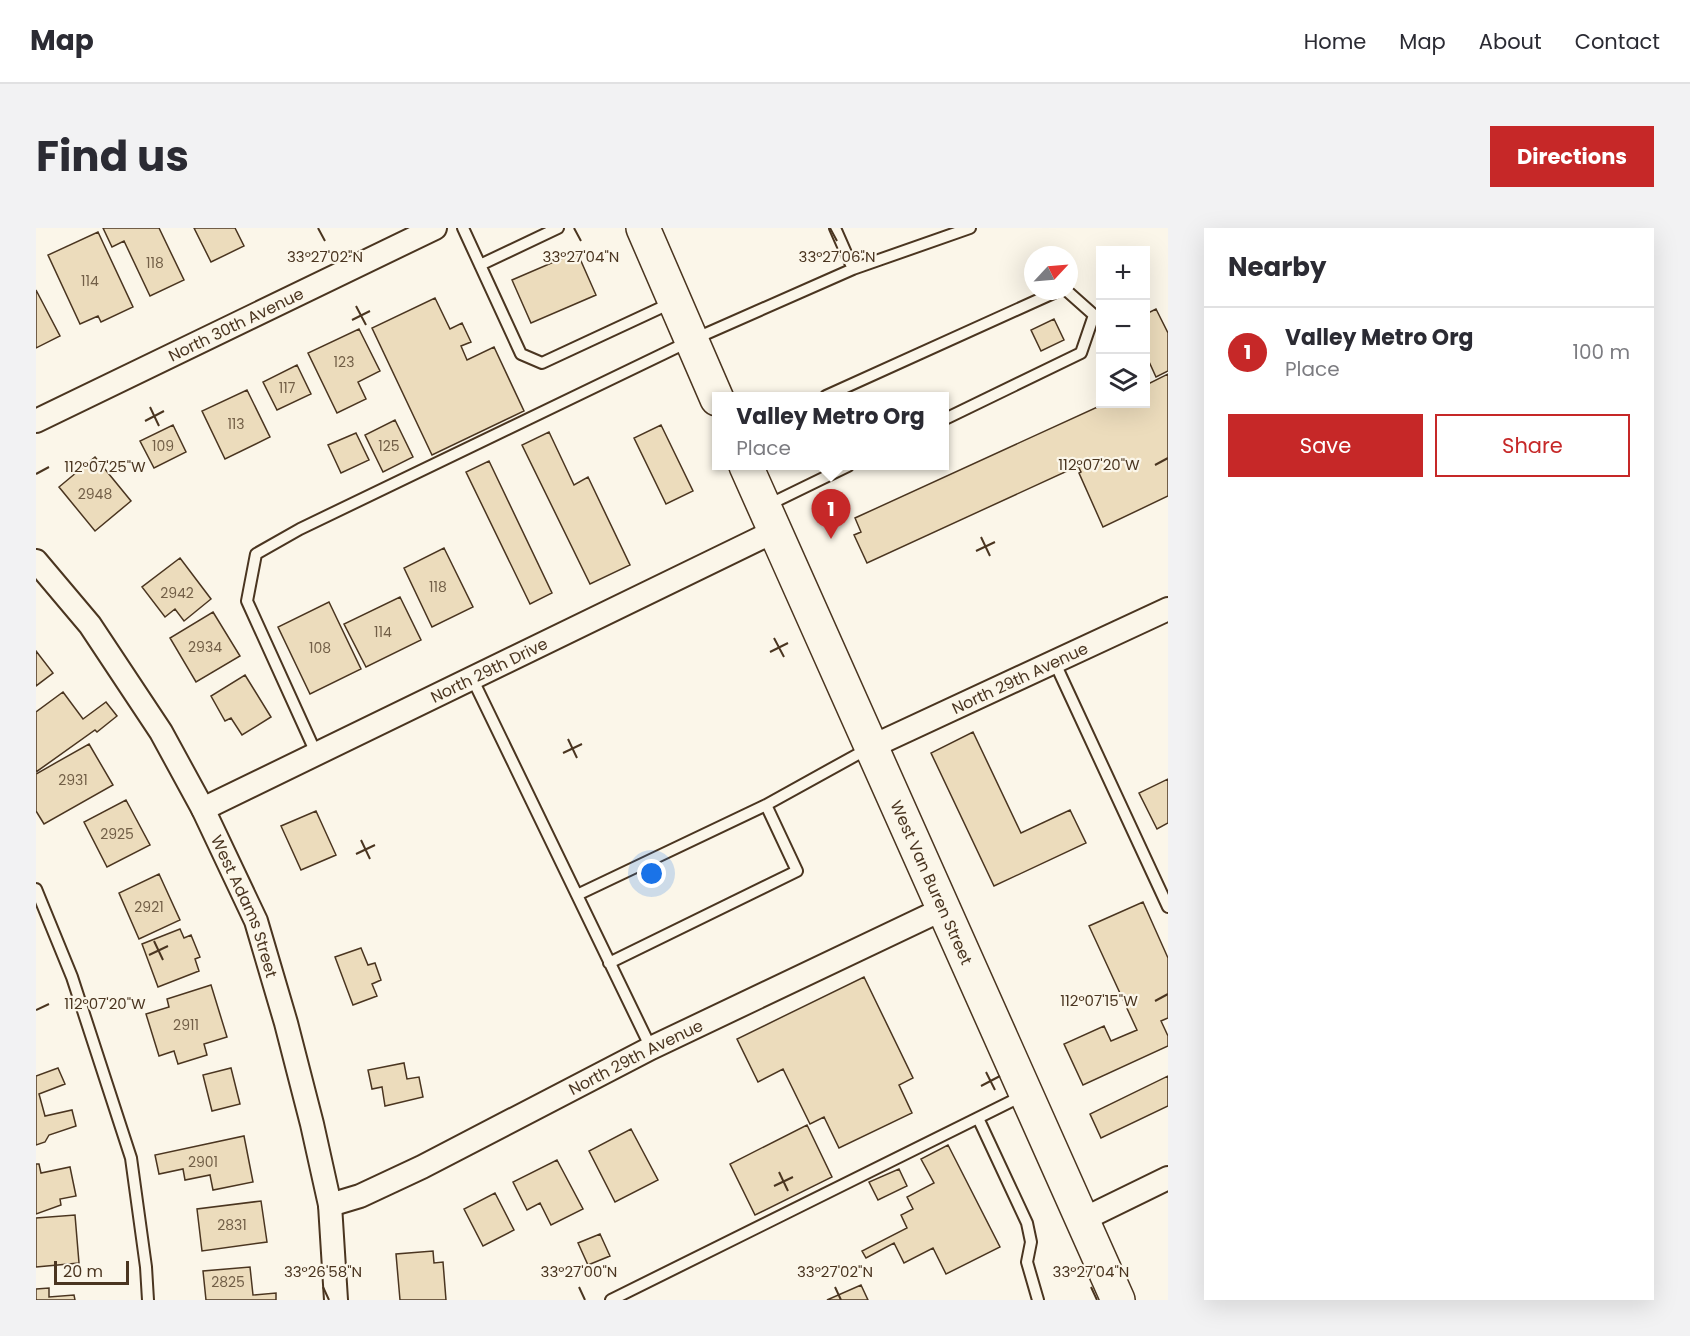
<!DOCTYPE html>
<meta charset="utf-8">
<style>
body{margin:0;font-family:Poppins,sans-serif;background:#f2f2f3;color:#2b2b33}
.controls{position:absolute;right:18px;top:18px;display:grid;overflow:hidden;border-radius:0px;box-shadow:0 6px 24px #0002}
.controls button{width:54px;height:54px;display:grid;place-items:center;padding:0;border:0;border-bottom:2px solid #e1e1e2;background:#fff;color:#2b2b33;font:30px sans-serif}
.compass{position:absolute;left:988px;top:18px;width:54px;height:54px;border-radius:50%;background:#fff;box-shadow:0 6px 24px #0002;rotate:64deg}
.scale{position:absolute;left:18px;bottom:15px;width:75px;box-sizing:border-box;padding-left:6px;border:3px solid #4a3520;border-top:0;font-size:16px;line-height:21px;white-space:nowrap;color:#4a3520;-webkit-text-stroke:4px #fbf6e9;paint-order:stroke}
.you{position:absolute;left:616px;top:646px;width:21px;height:21px;margin:-15px;border:4px solid #fff;border-radius:50%;background:#1a73e8;box-shadow:0 0 0 9px #1a73e833}
.badge{display:grid;place-items:center;width:39px;height:39px;border-radius:50%;background:#c62828;color:#fff;font-size:20px;font-weight:700}
.pin{position:absolute;translate:-50% -50px;filter:drop-shadow(0 2px 3px #0008)}
.pin::after{content:'';position:absolute;top:32px;width:21px;height:18px;background:inherit;clip-path:polygon(0 0,100% 0,50% 100%)}
.popup{position:absolute;left:676px;top:164px;width:237px;height:78px;box-sizing:border-box;display:grid;place-content:center;border-radius:0px;background:#fff;filter:drop-shadow(0 2px 4px #0005);font-size:20px;white-space:nowrap;color:#7c7c81}
.popup b{font-size:22px;color:#2b2b33}
.popup::after{content:'';position:absolute;left:50%;top:100%;margin-left:-12px;border:12px solid transparent;border-top-color:#fff}
.list{margin:0;padding:0;list-style:none}
h2{display:flex;justify-content:space-between;align-items:center;height:78px;margin:0;padding:0 24px;font-size:26px}
h2 small{font-size:20px;font-weight:400;color:#7c7c81}
.list li{display:grid;grid-template-columns:39px 1fr auto;gap:18px;align-items:center;box-sizing:border-box;height:90px;padding:0 24px;border-top:2px solid #e1e1e2}
.list b{display:block;font-size:22px;white-space:nowrap}
.list p{margin:0;font-size:20px;white-space:nowrap;color:#7c7c81}
.list em{font-size:20px;font-style:normal;color:#7c7c81}
.actions{display:flex;gap:12px;padding:18px 24px}
.actions a{flex:1;padding:14px 0;border:2px solid #c62828;border-radius:0px;text-align:center;font-size:21px;color:#c62828}
.actions .main{background:#c62828;color:#fff}
.icon{flex:none;width:33px;height:33px;fill:none;stroke:currentColor;stroke-width:2;stroke-linecap:round;stroke-linejoin:round}
.map{position:relative;flex:none;width:1132px;height:1072px;overflow:hidden;border-radius:0px}
header{display:flex;align-items:center;gap:36px;box-sizing:border-box;height:84px;padding:0 30px;background:#fff;border-bottom:2px solid #e1e1e2}
header strong{font-size:28px}
nav{display:flex;gap:33px;margin-inline-start:auto;font-size:21px}
.intro{display:flex;align-items:center;justify-content:space-between;box-sizing:border-box;height:144px;padding:0 36px}
h1{margin:0;font-size:42px}
.button{padding:15px 27px;border-radius:0px;background:#c62828;color:#fff;font-size:21px;font-weight:700}
main{display:flex;gap:36px;padding:0 36px}
aside{flex:1;background:#fff;border-radius:0px;box-shadow:0 6px 24px #0002}
.map>svg:first-child{display:block}
.building{fill:#ecdcbc;stroke:#4a3520;stroke-width:1.5}
.lines{fill:none;stroke-linecap:round;stroke-linejoin:round}
.service-casing{stroke:#4a3520;stroke-width:14}
.minor-casing{stroke:#4a3520;stroke-width:26}
.primary-casing{stroke:#4a3520;stroke-width:36}
.service{stroke:#fbf6e9;stroke-width:10}
.minor{stroke:#fbf6e9;stroke-width:22}
.primary{stroke:#fbf6e9;stroke-width:33}
.ticks{fill:none;stroke:#4a3520;stroke-width:2}
.labels{text-anchor:middle;dominant-baseline:central;stroke-width:4.5;stroke-linejoin:round;paint-order:stroke}
.number-label{font-size:14px;fill:#725f47}
.street-label{font-size:16px;fill:#4a3520;stroke:#fbf6e9}
.ticks-label{font-size:15px;text-anchor:middle;fill:#4a3520;stroke:#fbf6e9;stroke-width:4.5;stroke-linejoin:round;paint-order:stroke}
</style>
<header>
<strong>Map</strong>
<nav><a>Home</a><a>Map</a><a>About</a><a>Contact</a></nav>
</header>
<div class="intro"><h1>Find us</h1><a class="button">Directions</a></div>
<main>
<div class="map">
<svg width="1132" height="1072" viewBox="0 0 1132 1072">
<rect width="100%" height="100%" fill="#fbf6e9"/>
<path class="building" d="M67,0H123L148,52L114,68L88,13L76,19Z
M158,0H199L208,18L175,34Z
M62,4L97,79L65,94L62,88L44,96L12,27Z
M541,24L560,67L495,95L476,52Z
M0,62L24,108L0,120Z
M399,70L414,101L426,95L435,114L425,118L431,132L458,119L488,183L396,227L336,100Z
M1120,81L1132,105V143L1120,149L1110,127V86Z
M1018,91L1028,112L1005,123L995,102Z
M323,101L344,143L322,154L330,171L301,185L272,125Z
M261,137L275,166L241,182L227,154Z
M1132,146V268L1067,299L1043,245L1045,244L1042,238L831,335L818,307L825,304L819,290L1068,176H1110V157Z
M211,162L234,209L189,231L166,183Z
M359,192L377,229L347,244L329,207Z
M137,197L150,224L118,240L104,213Z
M625,197L657,263L630,276L598,210Z
M513,204L538,257L552,249L594,337L554,356L486,217Z
M320,205L333,232L305,245L292,217Z
M59,229L95,273L59,303L23,259Z
M453,233L516,365L494,376L430,244Z
M408,320L437,379L396,399L368,340Z
M144,330L175,371L148,393L139,381L129,389L106,359Z
M364,369L385,412L330,439L308,396Z
M293,374L325,441L274,466L242,399Z
M177,384L204,428L160,454L134,410Z
M0,423L17,445L0,458Z
M209,447L235,489L206,507L195,490L189,493L175,468Z
M27,464L47,491L70,474L81,488L61,504L59,502L0,544V484Z
M937,504L985,605L1034,582L1050,615L958,658L895,525Z
M53,516L77,557L8,596L0,583V546Z
M1132,551V595L1121,601L1103,565Z
M90,572L114,617L71,639L48,594Z
M280,583L300,627L265,642L245,598Z
M123,646L144,692L103,711L83,665Z
M1107,674L1132,730V790L1125,793L1132,808V818L1047,857L1028,816L1068,798L1075,813L1101,802L1053,698Z
M144,701L148,710L155,707L164,729L159,731L163,743L122,759L106,716Z
M325,720L332,737L339,735L345,752L336,756L341,768L317,777L299,729Z
M828,749L877,850L863,857L876,885L803,920L788,889L774,896L747,841L722,854L701,811Z
M175,757L191,809L168,816L171,827L142,836L138,823L123,828L110,786L133,779L131,771Z
M368,835L371,851L383,849L387,869L349,878L346,859L336,861L332,842Z
M22,840L29,856L3,866L9,888L36,882L40,898L13,907L9,914L0,917V848Z
M195,840L204,876L176,883L167,847Z
M1132,848V878L1065,910L1054,886Z
M771,897L796,949L719,987L694,936Z
M595,901L622,952L579,974L553,923Z
M208,908L217,954L177,962L174,947L149,952L147,941L123,946L119,927Z
M912,917L964,1019L910,1046L897,1020L868,1035L858,1015L830,1030L826,1023L871,1000L865,987L877,981L871,969L898,955L885,931Z
M521,932L547,981L515,997L504,975L491,982L477,954Z
M0,936H3L5,945L34,939L40,968L24,971L25,977L0,986Z
M863,941L871,958L842,972L833,954Z
M459,965L478,1002L447,1018L428,981Z
M225,973L231,1014L166,1023L161,981Z
M39,987L43,1035L0,1039V990Z
M564,1006L574,1028L552,1037L542,1015Z
M397,1023L398,1035L407,1034L410,1072H364L360,1026Z
M214,1039L217,1067L240,1065V1072H170L167,1043Z
M825,1057L832,1072H791Z
M13,1060V1069L38,1067L39,1072H0V1061Z"/>
<g class="lines">
<g class="service-casing">
<path id="service" d="M427,0L485,126L506,135L635,75
M799,0L817,41
M444,37L522,0
M790,168L1022,63
M909,191L1045,125L1058,87L1031,63
M732,277L812,238
M1018,433L1132,679
M436,450L615,820
M280,525L211,373L220,326L264,301L656,112L817,41L934,0
M0,661L36,749L95,930L110,1039L112,1072
M541,667L730,577L833,520
M573,735L761,643L730,577
M942,890L991,995L995,1014L991,1034L1002,1072
M575,1072L988,867"/>
</g>
<g class="minor-casing">
<g id="minor">
<path id="s1" d="M0,193L399,0"/>
<path id="s2" d="M0,333L54,397L125,504L167,581L220,693L250,795L276,896L294,977L300,1072"/>
<path id="s3" d="M835,519L1132,381"/>
<path id="s4" d="M167,581L739,303"/>
<path id="s5" d="M294,977L324,968L386,939L615,820L907,681"/>
<path d="M1046,992L1132,950"/>
</g>
</g>
<g class="primary-casing">
<g id="primary">
<path d="M607,0L681,171"/>
<path id="s6" d="M710,238L1082,1072"/>
</g>
</g>
<use href="#service" class="service"/>
<use href="#minor" class="minor"/>
<use href="#primary" class="primary"/>
</g>
<path class="ticks" d="M282,0L289,13M538,0L545,13M794,0L801,13M320,78L330,97M316,92L334,83M114,179L123,198M109,193L128,183M1119,237L1132,230M0,246L13,239M945,309L954,328M940,323L959,314M738,410L748,429M734,424L752,415M532,511L541,530M527,525L546,516M325,612L334,631M320,626L339,617M118,713L127,732M113,727L132,718M1119,773L1132,766M0,782L13,776M950,844L959,862M945,858L964,848M743,944L752,963M738,958L757,949M287,1059L293,1072M543,1059L549,1072M799,1059L805,1072M1055,1059L1061,1072"/>
<g class="labels">
<g class="number-label">
<text x="119" y="35">118</text>
<text x="54" y="53">114</text>
<text x="308" y="134">123</text>
<text x="251" y="160">117</text>
<text x="200" y="196">113</text>
<text x="127" y="218">109</text>
<text x="353" y="218">125</text>
<text x="59" y="266">2948</text>
<text x="402" y="359">118</text>
<text x="141" y="365">2942</text>
<text x="347" y="404">114</text>
<text x="169" y="419">2934</text>
<text x="284" y="420">108</text>
<text x="37" y="552">2931</text>
<text x="81" y="606">2925</text>
<text x="113" y="679">2921</text>
<text x="150" y="797">2911</text>
<text x="167" y="934">2901</text>
<text x="196" y="997">2831</text>
<text x="192" y="1054">2825</text>
</g>
<g class="street-label">
<text stroke="none"><textPath href="#s1" startOffset="222">North 30th Avenue</textPath></text>
<text stroke="none"><textPath href="#s4" startOffset="318">North 29th Drive</textPath></text>
<text stroke="none"><textPath href="#s3" startOffset="164">North 29th Avenue</textPath></text>
<text stroke="none"><textPath href="#s6" startOffset="456">West Van Buren Street</textPath></text>
<text stroke="none"><textPath href="#s2" startOffset="406">West Adams Street</textPath></text>
<text stroke="none"><textPath href="#s5" startOffset="340">North 29th Avenue</textPath></text>
</g>
</g>
<g class="ticks-label">
<text x="289" y="34">33°27'02"N</text>
<text x="545" y="34">33°27'04"N</text>
<text x="801" y="34">33°27'06"N</text>
<text x="1063" y="242">112°07'20"W</text>
<text x="69" y="244">112°07'25"W</text>
<text x="1063" y="778">112°07'15"W</text>
<text x="69" y="781">112°07'20"W</text>
<text x="287" y="1049">33°26'58"N</text>
<text x="543" y="1049">33°27'00"N</text>
<text x="799" y="1049">33°27'02"N</text>
<text x="1055" y="1049">33°27'04"N</text>
</g>
</svg>
<div class="controls">
<button>+</button>
<button>−</button>
<button><svg class="icon" aria-label="layers" viewBox="0 0 24 24"><path d="M12 4l9 5-9 5-9-5zM3 14l9 5 9-5"/></svg></button>
</div>
<svg class="compass" viewBox="-18 -18 36 36"><path d="M0-13l5 13h-10z" fill="#e53935"/><path d="M0 13l5-13h-10z" fill="#7c7c81"/></svg>
<div class="scale">20 m</div>
<div class="you"></div>
<div class="pin badge" style="left:795px;top:311px">1</div>
<div class="popup"><b>Valley Metro Org</b>Place</div>
</div>
<aside>
<h2>Nearby<small></small></h2>
<ul class="list">
<li><span class="badge">1</span><div><b>Valley Metro Org</b><p>Place</p></div><em>100 m</em></li>
</ul>
<div class="actions"><a class="main">Save</a><a>Share</a></div>
</aside>
</main>
